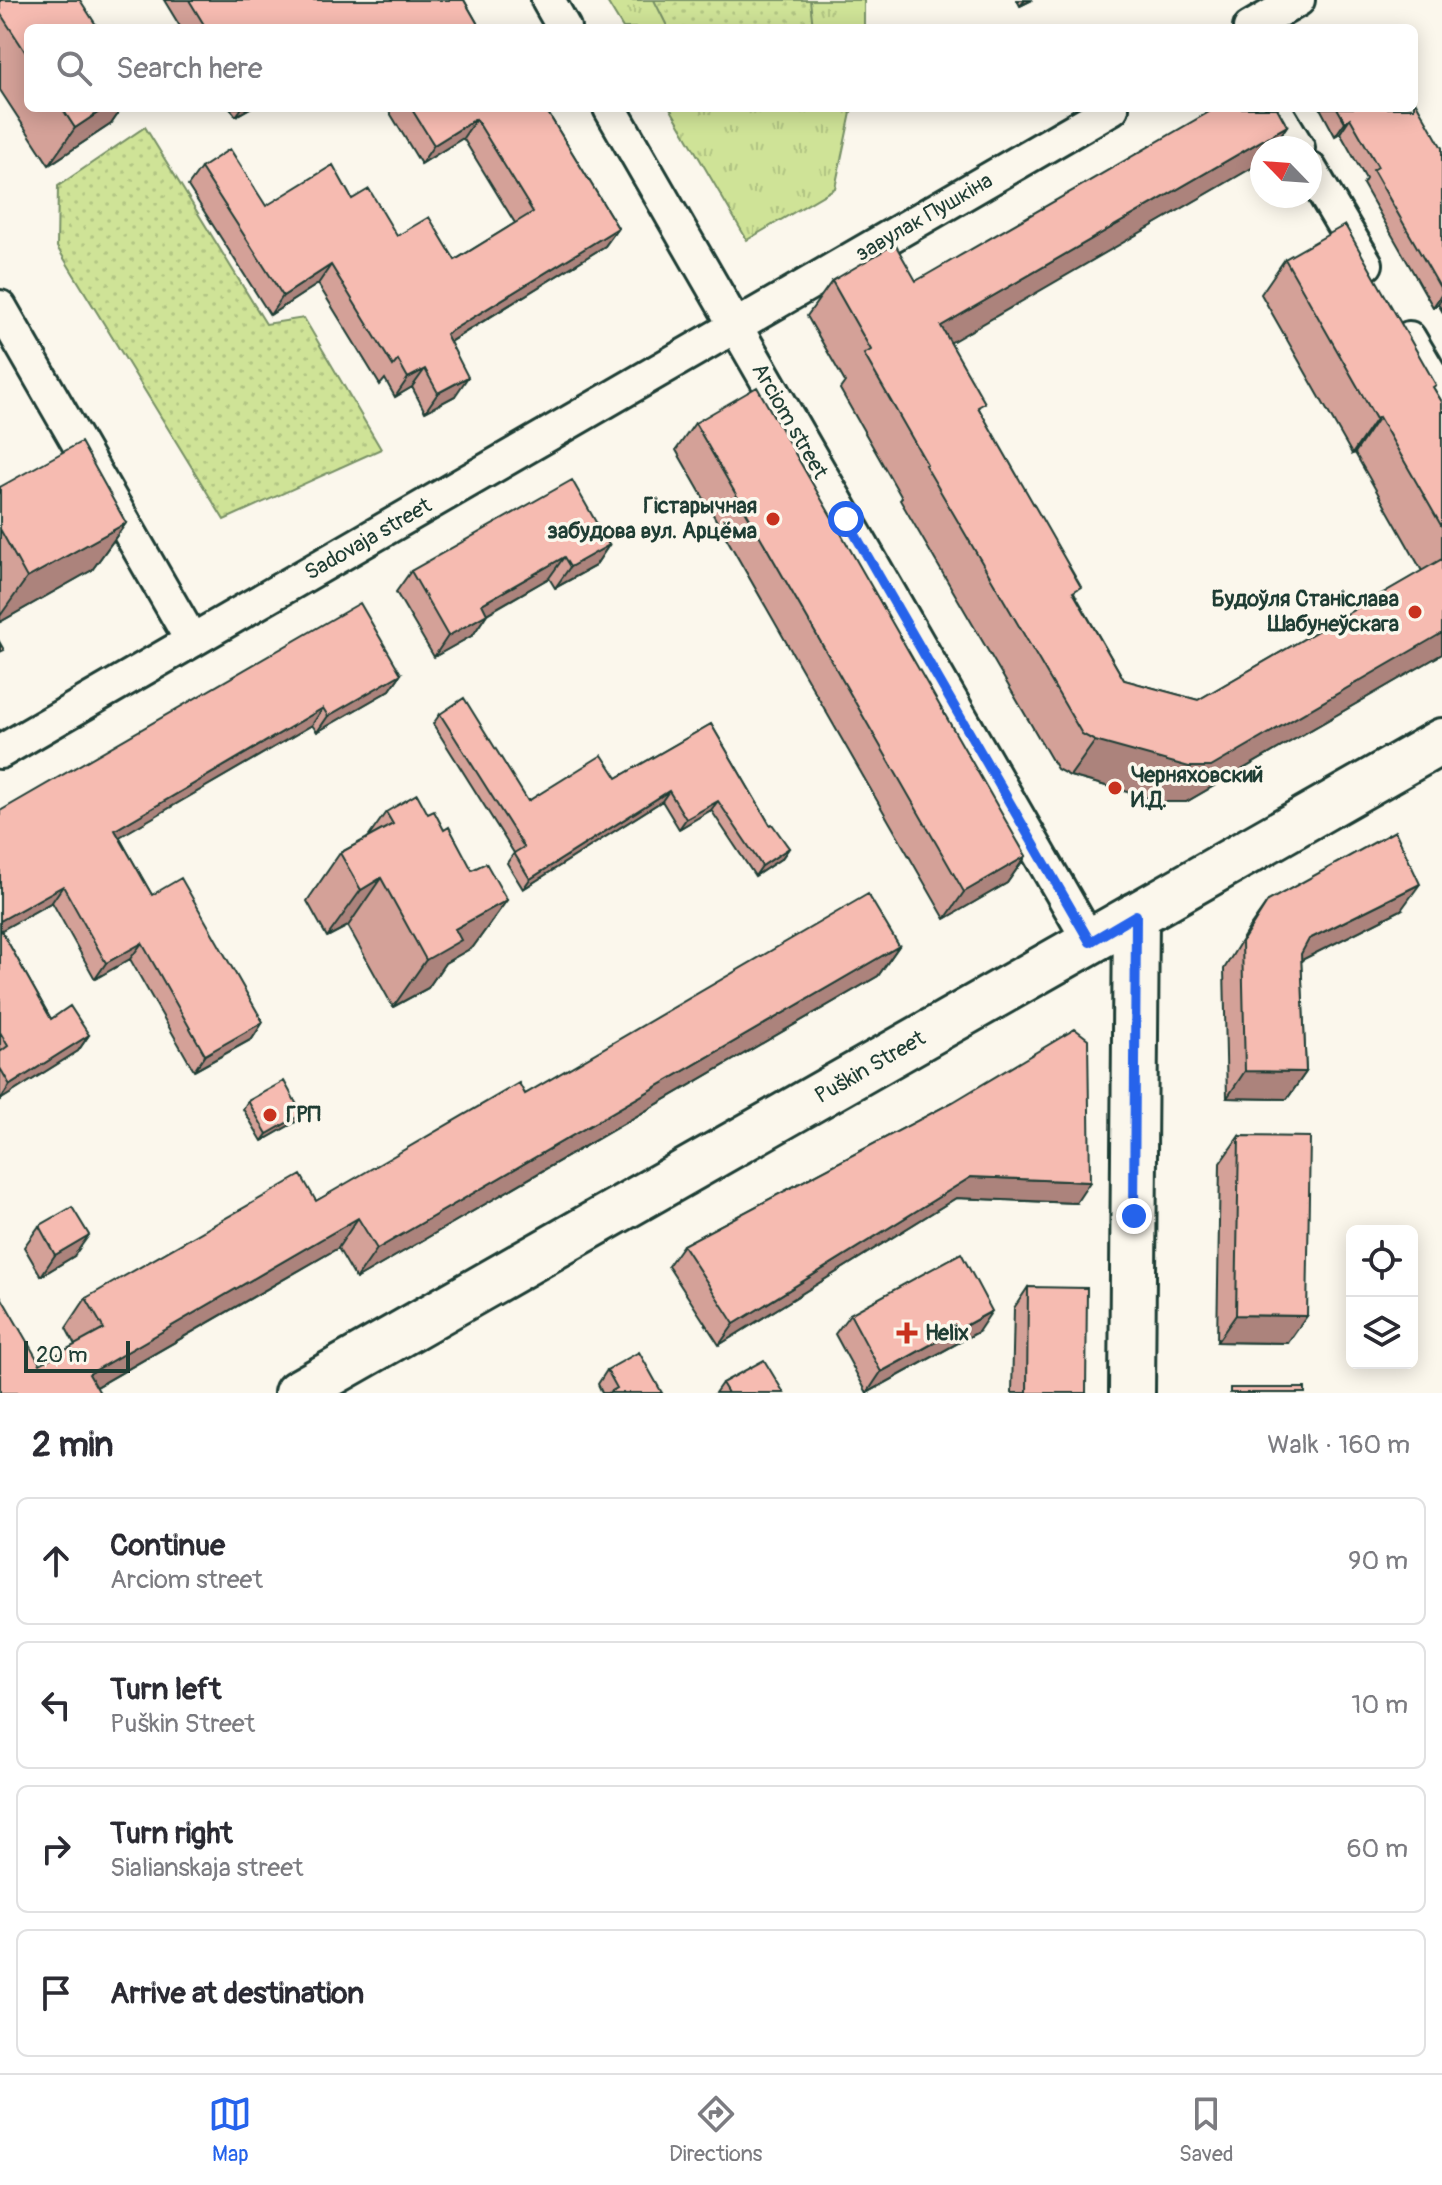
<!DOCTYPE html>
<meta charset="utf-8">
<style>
body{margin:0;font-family:Pangolin,sans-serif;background:#f2f2f3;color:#2b2b33}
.controls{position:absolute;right:24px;bottom:24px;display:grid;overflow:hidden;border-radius:12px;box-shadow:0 4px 20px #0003}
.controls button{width:72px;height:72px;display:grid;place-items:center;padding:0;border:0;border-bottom:2px solid #e1e1e2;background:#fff;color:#2b2b33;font:40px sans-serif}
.compass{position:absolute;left:1250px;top:136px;width:72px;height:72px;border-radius:50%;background:#fff;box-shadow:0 4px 20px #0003;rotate:295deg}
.scale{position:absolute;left:24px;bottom:20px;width:106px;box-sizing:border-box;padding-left:8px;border:4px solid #1f3d34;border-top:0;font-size:22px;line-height:28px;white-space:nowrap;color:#1f3d34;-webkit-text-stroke:6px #fbf7ec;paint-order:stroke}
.stop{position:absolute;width:24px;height:24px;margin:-18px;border:6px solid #2563eb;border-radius:50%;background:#fff}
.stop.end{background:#2563eb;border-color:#fff;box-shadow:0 2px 8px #0008}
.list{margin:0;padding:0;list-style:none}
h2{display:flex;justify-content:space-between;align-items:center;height:104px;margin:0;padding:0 32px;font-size:34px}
h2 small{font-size:26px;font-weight:400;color:#7c7c81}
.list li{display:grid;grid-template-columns:52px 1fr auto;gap:24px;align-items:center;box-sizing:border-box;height:128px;margin:0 16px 16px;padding:0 16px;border:2px solid #e1e1e2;border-radius:12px}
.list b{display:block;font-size:30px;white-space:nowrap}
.list p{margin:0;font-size:26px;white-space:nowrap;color:#7c7c81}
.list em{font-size:26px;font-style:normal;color:#7c7c81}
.icon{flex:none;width:44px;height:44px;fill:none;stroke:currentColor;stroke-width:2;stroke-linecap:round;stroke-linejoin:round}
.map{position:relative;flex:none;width:1442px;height:1393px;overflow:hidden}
.search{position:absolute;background:#fff;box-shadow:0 4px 20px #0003;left:24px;right:24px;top:24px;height:88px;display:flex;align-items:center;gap:20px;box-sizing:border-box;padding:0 28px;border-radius:12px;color:#7c7c81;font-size:30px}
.sheet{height:680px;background:#fff}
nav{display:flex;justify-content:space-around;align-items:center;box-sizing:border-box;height:112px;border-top:2px solid #e1e1e2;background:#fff;font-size:22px;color:#7c7c81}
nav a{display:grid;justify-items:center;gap:4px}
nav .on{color:#2563eb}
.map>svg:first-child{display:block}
.grass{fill:url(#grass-tufts);stroke:#779066;stroke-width:2}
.park{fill:url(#park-dots);stroke:#779066;stroke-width:2}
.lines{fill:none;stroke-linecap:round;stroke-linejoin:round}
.street-casing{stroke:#1f3d34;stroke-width:38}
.secondary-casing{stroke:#1f3d34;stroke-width:50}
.street{stroke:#fbf7ec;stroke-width:32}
.secondary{stroke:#fbf7ec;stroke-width:44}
.wall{fill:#d4a198;stroke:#1f3d34;stroke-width:2}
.shaded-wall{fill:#ac837c;stroke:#1f3d34;stroke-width:2}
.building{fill:#f6bbb1;stroke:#1f3d34;stroke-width:2}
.route{stroke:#2563eb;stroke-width:10}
.poi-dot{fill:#c8321e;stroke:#fbf7ec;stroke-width:3}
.labels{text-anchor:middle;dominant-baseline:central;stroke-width:7;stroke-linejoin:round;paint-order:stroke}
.street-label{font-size:22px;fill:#1f3d34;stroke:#fbf7ec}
.poi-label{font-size:22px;font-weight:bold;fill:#1f3d34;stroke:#fbf7ec;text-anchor:start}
</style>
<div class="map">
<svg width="1442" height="1393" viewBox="0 0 1442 1393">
<defs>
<pattern id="grass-tufts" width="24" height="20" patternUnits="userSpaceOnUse" patternTransform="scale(2)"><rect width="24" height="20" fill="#cfe397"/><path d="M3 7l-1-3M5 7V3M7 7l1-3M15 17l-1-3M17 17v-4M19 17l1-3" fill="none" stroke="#b1c483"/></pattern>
<pattern id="park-dots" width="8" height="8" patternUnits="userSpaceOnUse" patternTransform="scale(2)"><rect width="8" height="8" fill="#cfe397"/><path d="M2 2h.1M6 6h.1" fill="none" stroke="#b1c483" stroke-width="1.8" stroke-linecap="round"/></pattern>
</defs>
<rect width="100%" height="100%" fill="#fbf7ec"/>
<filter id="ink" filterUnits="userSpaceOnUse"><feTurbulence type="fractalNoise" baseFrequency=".0125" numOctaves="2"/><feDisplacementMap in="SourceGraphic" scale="16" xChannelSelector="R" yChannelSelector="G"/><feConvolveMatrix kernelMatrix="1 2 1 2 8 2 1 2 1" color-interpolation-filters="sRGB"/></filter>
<g filter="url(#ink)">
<path class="grass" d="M606,0H864V28H623Z
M670,108H852L835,188L747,240Z"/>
<path class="park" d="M654,0H810L813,28H668Z
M145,127L266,324L304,318L381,449L224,520L57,247L58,186Z"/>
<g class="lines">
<g class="street-casing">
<path id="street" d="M548,0L564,28
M1250,28L1298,0
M610,108L1090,942
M1274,108L1298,148
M1310,169L1366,264
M0,307L192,641
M1409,338L1442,394
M0,752L1112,108"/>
</g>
<g class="secondary-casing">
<path id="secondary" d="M297,1393L1442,741
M1132,1393L1136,915"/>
</g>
<use href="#street" class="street"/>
<use href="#secondary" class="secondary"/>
</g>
<path class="wall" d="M0,0L28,28V108H122L111,124L49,165L0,90Z
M164,0H464L480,28H181Z
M1017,0H1032L1020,6Z
M230,108H250L236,116Z
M387,108H545L618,228L605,246L450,342L455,396L425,412L412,387L395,397L385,379L380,385L318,284L270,315L188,186L201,168L266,206L352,199L397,236L455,260L515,223L463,138L421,164Z
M1320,108H1414L1442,148V311L1438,304L1433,307L1363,184L1366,179L1340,133L1335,136Z
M1287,126L1272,148H1262V162L950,342L980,411L1076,596L1124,680L1198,700L1422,571L1355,453L1352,454L1261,294L1285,259L1434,389L1442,402V654L1186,802H1164L1070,776L1057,769L900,500L902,498L840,389L845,382L807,316L832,281H916Z
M695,423L1026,856L1007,883L945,919L676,450Z
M0,487L126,523L92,570L0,622Z
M609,545L595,566L555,588L549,578L487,614L473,635L434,657L396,592L411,571Z
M401,674L390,690L317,732L312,725L119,837L152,895L263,1022L252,1039L194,1071L130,959L95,979L52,902L1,930L51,1019L89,1035L78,1051L0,1100V811Z
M440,714L528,801L617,778L711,724L770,825L789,848L782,858L755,876L711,810L679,829L662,801L523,889L507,863L514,853L433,724Z
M386,812L428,814L444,830L472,870L507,900L473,947L445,963L428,988L393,1007L348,926L327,937L307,901L340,853L367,839Z
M1268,901L1401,910L1301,960L1306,1072L1287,1099L1227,1098L1224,969L1249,928Z
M899,946L878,976L356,1279L338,1248L97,1387L40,1364L75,1345L66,1328L86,1298L316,1201L525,1094Z
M248,1101L302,1114L297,1121L262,1141L243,1109Z
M953,1102L1076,1203L956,1198L719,1345L668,1266L683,1245Z
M1239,1136L1288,1343L1217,1342L1220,1163Z
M39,1226L74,1256L41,1276L24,1247Z
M1028,1287L1086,1393H1012L1014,1308Z
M850,1314L978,1332L867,1393L835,1334Z
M607,1370L662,1393H602L598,1384Z
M722,1383L784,1393H715Z"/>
<path class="shaded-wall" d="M1025,0H1032L1020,6Z
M105,108H122L111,124L49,165L75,128Z
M242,108H250L236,116Z
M1350,118L1340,133L1335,136L1345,122Z
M476,119L463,138L421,164L434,145Z
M1287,126L1272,148H1262V162L917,362L941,326Z
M618,228L605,246L433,352L446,334Z
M331,265L318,284L270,315L283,296Z
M1442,294V298L1438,304L1433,307Z
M425,369L412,387L395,397L408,378Z
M468,377L455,396L425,412L438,393Z
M1379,417L1355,453L1352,454L1376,419Z
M126,523L92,570L0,622V616L27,578Z
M609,545L595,566L555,588L570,567Z
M564,557L549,578L467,625L482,604Z
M487,614L473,635L434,657L448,636Z
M1442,633V654L1186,802H1164L1070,776L1095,741Z
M401,674L390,690L317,732L328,716Z
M323,708L312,725L104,846L115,830Z
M669,791L662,801L523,889L530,879Z
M718,801L711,810L679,829L686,819Z
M789,848L782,858L755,876L762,866Z
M1026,856L1007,883L945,919L964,892Z
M381,878L348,926L327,937L361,890Z
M1420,884L1401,910L1290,966L1309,939Z
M63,886L52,902L0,931V921Z
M507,900L473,947L445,963L428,988L393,1007L426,960L455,929Z
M142,943L130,959L95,979L106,963Z
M899,946L878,976L356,1279L377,1249Z
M263,1022L252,1039L194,1071L205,1055Z
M89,1035L78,1051L0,1100L10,1085Z
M1245,1071L1306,1072L1287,1099L1227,1098Z
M302,1114L297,1121L262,1141L267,1134Z
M971,1177L1090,1182L1076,1203L956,1198L719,1345L734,1324Z
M358,1218L338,1248L86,1393L89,1374Z
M89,1235L74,1256L41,1276L55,1255Z
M992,1311L978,1332L867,1393L881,1372Z
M1236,1315L1307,1316L1288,1343L1217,1342Z"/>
<path class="building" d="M0,0H80L98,28H28V56L0,13Z
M189,0H464L480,28H206Z
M1414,99L1442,148V291L1373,170L1378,167L1350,118L1345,122L1337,108H1414Z
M62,108H105L75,128Z
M411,108H545L618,228L446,334L468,377L438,393L425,369L408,378L398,360L393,366L331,265L283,296L201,168L230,149L266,206L333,165L352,199L369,189L397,236L429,217L455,260L533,212L476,119L434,145Z
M1216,108H1277L1287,126L941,326L985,403L978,407L1081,587L1073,592L1124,680L1198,700L1442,559V633L1211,767H1189L1095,741L1082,734L925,465L927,464L864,354L871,350L832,281L895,244L916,281Z
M1345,225L1436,385L1433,387L1442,402V527L1379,417L1376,419L1285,259Z
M757,387L1026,856L964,892L695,423Z
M81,442L126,523L27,578L0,529V487Z
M572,480L609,545L570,567L564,557L482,604L487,614L448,636L411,571Z
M360,603L401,674L328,716L323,708L115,830L152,895L181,878L263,1022L205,1055L142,943L106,963L63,886L0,921V811Z
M0,643L4,650L0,652Z
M464,698L528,801L602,755L617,778L711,724L770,825L772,824L789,848L762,866L718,801L686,819L669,791L530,879L514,853L524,847L440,714Z
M417,794L428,814L434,811L444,830L449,827L472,870L486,863L507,900L455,929L461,940L426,960L381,878L361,890L340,853L393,824L386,812Z
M1395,831L1420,884L1309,939L1301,954L1306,1072L1245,1071L1242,942L1268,901Z
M868,894L899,946L377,1249L358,1218L89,1374L100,1393H0V1295L40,1364L104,1329L86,1298L301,1175L316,1201L519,1083L525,1094Z
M0,928L51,1019L70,1006L89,1035L10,1085L0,1068V1052L8,1046L0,1032Z
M1075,1029L1088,1039L1090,1182L971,1177L734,1324L683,1245L953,1102Z
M284,1081L302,1114L267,1134L248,1101Z
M1239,1136L1310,1137L1307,1316L1236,1315Z
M72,1207L89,1235L55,1255L39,1226Z
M961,1253L992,1311L881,1372L850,1314Z
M1028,1287L1087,1288L1086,1393H1027Z
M639,1352L662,1393H608L617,1388L607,1370Z
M764,1360L784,1393H728L722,1383Z
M1230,1388H1305V1393H1230Z"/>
</g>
<g class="lines" filter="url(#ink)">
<path class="route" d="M846,519L1090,942L1136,915L1134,1216"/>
</g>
<g class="poi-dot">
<circle cx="773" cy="519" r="8"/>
<circle cx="1415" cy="612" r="8"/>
<circle cx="1115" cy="788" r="8"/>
<circle cx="270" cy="1115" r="8"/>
<path d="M903 1321h8v8h8v8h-8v8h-8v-8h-8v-8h8z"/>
</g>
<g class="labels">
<g class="street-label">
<text transform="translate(924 217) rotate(-30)">завулак Пушкіна</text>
<text transform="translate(790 421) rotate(60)">Arciom street</text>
<text transform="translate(368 539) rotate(-30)">Sadovaja street</text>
<text transform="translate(870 1067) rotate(-30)">Puškin Street</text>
</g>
<g class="poi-label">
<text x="757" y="506" text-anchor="end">Гістарычная<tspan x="757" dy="25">забудова вул. Арцёма</tspan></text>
<text x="1399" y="599" text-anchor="end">Будоўля Станіслава<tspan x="1399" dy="25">Шабунеўскага</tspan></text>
<text x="1131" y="775">Черняховский<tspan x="1131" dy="25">И.Д.</tspan></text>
<text x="286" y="1115">ГРП</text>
<text x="925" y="1333">Helix</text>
</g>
</g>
</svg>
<div class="controls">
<button><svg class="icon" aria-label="locate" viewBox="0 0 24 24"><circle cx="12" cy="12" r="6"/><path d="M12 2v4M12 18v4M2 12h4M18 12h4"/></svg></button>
<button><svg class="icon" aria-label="layers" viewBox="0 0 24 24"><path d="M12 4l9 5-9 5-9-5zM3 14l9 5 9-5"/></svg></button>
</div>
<svg class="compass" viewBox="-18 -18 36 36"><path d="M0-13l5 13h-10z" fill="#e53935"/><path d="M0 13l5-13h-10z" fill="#7c7c81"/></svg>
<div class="scale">20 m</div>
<div class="stop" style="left:846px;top:519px"></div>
<div class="stop end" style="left:1134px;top:1216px"></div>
<div class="search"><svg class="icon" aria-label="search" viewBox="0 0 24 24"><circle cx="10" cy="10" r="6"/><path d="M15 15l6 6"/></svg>Search here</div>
</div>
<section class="sheet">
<h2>2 min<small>Walk · 160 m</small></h2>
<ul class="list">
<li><svg class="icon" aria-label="ahead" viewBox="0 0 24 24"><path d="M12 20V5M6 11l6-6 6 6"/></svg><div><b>Continue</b><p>Arciom street</p></div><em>90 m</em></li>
<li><svg class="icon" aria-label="left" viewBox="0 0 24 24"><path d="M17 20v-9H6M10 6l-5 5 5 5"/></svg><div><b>Turn left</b><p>Puškin Street</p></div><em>10 m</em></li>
<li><svg class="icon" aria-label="right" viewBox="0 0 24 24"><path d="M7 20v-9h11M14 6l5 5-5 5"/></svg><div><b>Turn right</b><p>Sialianskaja street</p></div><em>60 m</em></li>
<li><svg class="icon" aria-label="arrive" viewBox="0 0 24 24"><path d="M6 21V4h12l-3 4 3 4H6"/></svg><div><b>Arrive at destination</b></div></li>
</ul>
</section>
<nav>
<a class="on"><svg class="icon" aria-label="map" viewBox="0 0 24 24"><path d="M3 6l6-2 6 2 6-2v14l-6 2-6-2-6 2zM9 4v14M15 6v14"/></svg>Map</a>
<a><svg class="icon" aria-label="directions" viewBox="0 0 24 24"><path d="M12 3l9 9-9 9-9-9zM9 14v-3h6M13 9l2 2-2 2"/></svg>Directions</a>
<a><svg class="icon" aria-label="saved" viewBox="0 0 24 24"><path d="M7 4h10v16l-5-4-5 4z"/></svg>Saved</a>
</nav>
